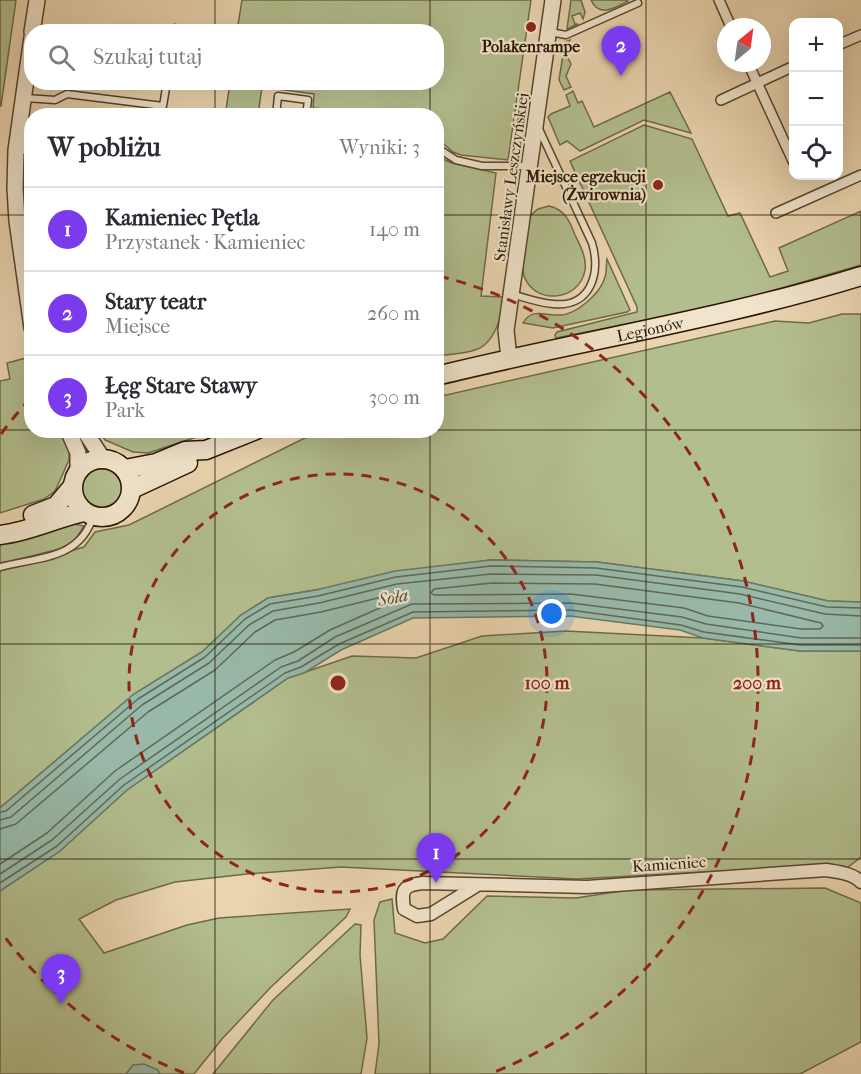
<!DOCTYPE html>
<html lang="pl">
<meta charset="utf-8">
<style>
body{margin:0;font-family:"IM FELL French Canon",serif;background:#f7f7f7;color:#2b2b33}
.controls{position:absolute;right:18px;top:18px;display:grid;overflow:hidden;border-radius:12px;box-shadow:0 6px 24px #0002}
.controls button{width:54px;height:54px;display:grid;place-items:center;padding:0;border:0;border-bottom:2px solid #e1e1e2;background:#fff;color:#2b2b33;font:30px sans-serif}
.compass{position:absolute;left:717px;top:18px;width:54px;height:54px;border-radius:50%;background:#fff;box-shadow:0 6px 24px #0002;rotate:29deg}
.you{position:absolute;left:552px;top:614px;width:21px;height:21px;margin:-15px;border:4px solid #fff;border-radius:50%;background:#1a73e8;box-shadow:0 0 0 9px #1a73e833}
.badge{display:grid;place-items:center;width:39px;height:39px;border-radius:50%;background:#7c3aed;color:#fff;font-size:20px;font-weight:700}
.pin{position:absolute;translate:-50% -50px;filter:drop-shadow(0 2px 3px #0008)}
.pin::after{content:'';position:absolute;top:32px;width:21px;height:18px;background:inherit;clip-path:polygon(0 0,100% 0,50% 100%)}
.list{margin:0;padding:0;list-style:none}
h2{display:flex;justify-content:space-between;align-items:center;height:78px;margin:0;padding:0 24px;font-size:26px}
h2 small{font-size:20px;font-weight:400;color:#7c7c81}
.list li{display:grid;grid-template-columns:39px 1fr auto;gap:18px;align-items:center;box-sizing:border-box;height:84px;padding:0 24px;border-top:2px solid #e1e1e2}
.list b{display:block;font-size:22px;white-space:nowrap}
.list p{margin:0;font-size:20px;white-space:nowrap;color:#7c7c81}
.list em{font-size:20px;font-style:normal;color:#7c7c81}
.icon{flex:none;width:33px;height:33px;fill:none;stroke:currentColor;stroke-width:2;stroke-linecap:round;stroke-linejoin:round}
.map{position:relative;flex:none;width:861px;height:1074px;overflow:hidden}
.search{position:absolute;background:#fff;box-shadow:0 6px 24px #0002;left:24px;top:24px;width:420px;height:66px;display:flex;align-items:center;gap:15px;box-sizing:border-box;padding:0 21px;border-radius:24px;color:#7c7c81;font-size:22px}
.panel{position:absolute;background:#fff;box-shadow:0 6px 24px #0002;left:24px;top:108px;width:420px;height:330px;border-radius:24px}
.map>svg:first-child{display:block}
.green{fill:#b3be8e;stroke:#6e6a48;stroke-width:1.5}
.water{fill:#98b9a9;stroke:#6b7866;stroke-width:1.5}
.lines{fill:none;stroke-linecap:round;stroke-linejoin:round}
.shore{stroke:#606856;stroke-width:1.5}
.service-casing{stroke:#58462e;stroke-width:9}
.pedestrian-casing{stroke:#58462e;stroke-width:12}
.minor-casing{stroke:#58462e;stroke-width:15}
.tertiary-casing{stroke:#58462e;stroke-width:18}
.secondary-casing{stroke:#281702;stroke-width:21}
.service{stroke:#f1e4cc;stroke-width:6}
.pedestrian{stroke:#f1e4cc;stroke-width:9}
.minor{stroke:#f1e4cc;stroke-width:12}
.tertiary{stroke:#f1e4cc;stroke-width:15}
.secondary{stroke:#f1e4cc;stroke-width:18}
.grid{fill:none;stroke:#281702;stroke-width:1.5;stroke-opacity:0.55}
.ring{fill:none;stroke:#8f2418;stroke-width:3;stroke-dasharray:10 8}
.poi-dot{fill:#8f2418;stroke:#f1e4cc;stroke-width:2}
.labels{text-anchor:middle;dominant-baseline:central;stroke-width:4.5;stroke-linejoin:round;paint-order:stroke}
.poi-label{font-size:16px;font-weight:bold;fill:#281702;stroke:#f1e4cc}
.street-label{font-size:16px;fill:#281702;stroke:#f1e4cc}
.water-label{font-size:18px;font-style:italic;fill:#4f503c;stroke:#f1e4cc}
.centre{fill:#8f2418;stroke:#f1e4cc;stroke-width:3}
.ring-label{font-size:18px;text-anchor:middle;font-weight:bold;fill:#8f2418;stroke:#f1e4cc;stroke-width:4.5;stroke-linejoin:round;paint-order:stroke}
</style>
<div class="map">
<svg width="861" height="1074" viewBox="0 0 861 1074">
<rect width="100%" height="100%" fill="#ead5b0"/>
<filter id="stains"><feTurbulence type="fractalNoise" baseFrequency=".00333" numOctaves="4"/><feColorMatrix values="0 0 0 0 .2 0 0 0 0 .09 0 0 0 0 .02 0 0 0 .5 -.17"/></filter>
<radialGradient id="worn" r=".72"><stop offset=".6" stop-color="#630" stop-opacity="0"/><stop offset="1" stop-color="#630" stop-opacity=".3"/></radialGradient>
<path class="green" d="M0,0H16L1,106H0Z
M242,0H531L508,160L461,155L453,152L437,138L436,116L324,115V109L313,108L314,94L262,87L258,115H227L226,110L230,83L436,82V32L237,31Z
M571,0H581L585,12L583,19L580,13L572,16L575,24H578L567,29Z
M591,0H628V1C615,8 599,18 591,0Z
M570,40L565,52L571,64L566,76L571,87L564,90L559,80L565,42Z
M573,91L578,103L582,101L594,127L670,92L691,133L644,120L580,151L567,141L560,145L548,117L551,114L570,106L566,95Z
M644,125L692,139L728,216L740,213L770,277L788,271L779,248L861,211V265L727,304L556,338L555,335L557,332L637,312V307L570,161Z
M436,156L452,163L496,173L481,296L504,297C502,315 495,344 475,350C463,354 449,354 437,356Z
M28,162H32L31,254L24,212V164Z
M549,206C564,209 570,221 575,235C580,245 587,258 585,270C580,301 535,306 524,276C519,261 527,232 530,216L538,209Z
M607,259L630,310L627,312L553,328L523,323C532,307 545,316 560,315C576,315 601,293 605,277C607,272 606,264 607,259Z
M842,314H861V602L828,601L743,581L597,562L490,560L268,598L241,615L202,652L134,694L0,808V571L84,547L95,532L129,525L319,431L436,430L437,397L775,321L809,323Z
M26,358L31,376L32,430L59,431L69,449V460L55,491L44,499L0,513V381L10,379L7,363Z
M99,431H215L148,453L133,452L105,440Z
M82 489a20 20 0 1 1 40 0a20 20 0 1 1-40 0Z
M69,523L84,526L75,540L67,547L0,564V543Z
M566,631L703,638L800,651H861V857L847,868L813,866L577,879L341,867L247,874L175,882L116,900L79,919L104,953L187,925L219,918L350,909L346,917L271,987L222,1039L194,1074H160L157,1070L133,1065L126,1074H0V891L60,851L127,790L288,678L352,656L416,658L482,636Z
M825,888L861,903V1042L800,1074H375L379,1044L374,920L380,902L392,899L395,933L425,943L443,939L487,896L576,898L628,890Z
M355,924L361,925L360,955L367,1038L361,1074H213L273,1000Z"/>
<path class="water" d="M490,560L597,562L743,581L828,601L861,602V651H800L703,638L680,630L570,616L413,618L341,650L304,673L288,678L127,790L60,851L0,891V808L134,694L202,652L241,615L268,598L316,590L395,571Z
M144,1064L158,1070L160,1074H126L133,1065Z"/>
<g class="lines">
<path class="shore" d="M492,583L595,584L739,603L821,623L823,626L820,629H801L708,616L684,608L571,594L434,595L431,593L434,589Z
M0,812L6,811L138,699L205,657L245,619L270,604L318,596L396,577L491,566L596,568L742,587L827,607L861,608
M0,820L11,817L142,705L209,663L249,625L273,611L319,603L397,584L491,574L596,575L740,594L825,614L861,616
M0,829L16,824L148,712L215,670L255,632L275,620L321,612L398,593L401,595L400,599L330,630L294,652L275,660L115,771L47,833L0,864
M0,874L52,840L120,779L281,667L298,661L335,637L412,604L571,603L682,617L706,624L801,638H861
M0,883L57,846L124,785L285,673L301,667L339,644L413,612L570,610L681,625L704,632L800,645H861"/>
<g class="service-casing">
<path id="service" d="M174,32L175,28
M550,32L566,35L638,3
M25,98L55,100L67,94L163,106L167,82
M276,116L278,96L308,100L306,116
M436,147L456,160L482,166H527
M17,150L32,151
M512,294C525,298 539,303 553,304C591,308 601,273 592,243L539,129
M0,567C38,557 79,560 93,517"/>
</g>
<g class="pedestrian-casing">
<path id="pedestrian" d="M719,0L731,27
M838,45L861,35
M748,63L794,163
M721,100L794,66
M776,213L861,175"/>
</g>
<g class="minor-casing">
<path id="minor" d="M476,886L431,914L417,916L404,909C401,890 403,885 423,883L587,887L826,870C838,872 852,873 861,882"/>
</g>
<g class="tertiary-casing">
<path id="tertiary" d="M32,32L37,0
M32,37L16,150L15,188L17,221L32,328
M509,358L506,330L553,0
M68,430L78,453V471
M84,430L103,459"/>
</g>
<g class="secondary-casing">
<g id="secondary">
<path id="s1" d="M436,376C578,341 722,319 861,276"/>
<circle cx="102" cy="488" r="29"/>
<path d="M125,469L156,463L185,451L206,450L256,430"/>
<path d="M132,489L188,463"/>
<path d="M33,515L56,506L72,487"/>
<path d="M0,535C29,532 56,518 84,512"/>
</g>
</g>
<use href="#service" class="service"/>
<use href="#pedestrian" class="pedestrian"/>
<use href="#minor" class="minor"/>
<use href="#tertiary" class="tertiary"/>
<use href="#secondary" class="secondary"/>
</g>
<path class="grid" d="M215,0V32M430,0V32M646,0V1074M215,82V116M430,82V116M0,215H32M436,215H861M0,430H32M215,430V1074M430,430V1074M436,430H861M0,644H861M0,859H861"/>
<g class="ring">
<circle cx="338" cy="683" r="209"/>
<path d="M184 1073A419 419 0 0 1 1 932M1 434A419 419 0 0 1 29 400M439 276A419 419 0 0 1 492 1073"/>
</g>
<g class="poi-dot">
<circle cx="531" cy="27" r="6"/>
<circle cx="658" cy="185" r="6"/>
</g>
<g class="labels">
<g class="poi-label">
<text x="531" y="46">Polakenrampe</text>
<text x="646" y="176" text-anchor="end">Miejsce egzekucji<tspan x="646" dy="18">(Żwirownia)</tspan></text>
</g>
<g class="street-label">
<text transform="translate(511 177) rotate(-82)">Stanisławy Leszczyńskiej</text>
<text stroke="none"><textPath href="#s1" startOffset="219">Legionów</textPath></text>
<text transform="translate(669 864) rotate(-4)">Kamieniec</text>
</g>
<g class="water-label">
<text transform="translate(393 598) rotate(-11)">Soła</text>
</g>
</g>
<circle cx="338" cy="683" r="9" class="centre"/>
<g class="ring-label">
<text x="547" y="689">100 m</text>
<text x="757" y="689">200 m</text>
</g>
<rect width="100%" height="100%" filter="url(#stains)"/>
<rect width="100%" height="100%" fill="url(#worn)"/>
</svg>
<div class="controls">
<button>+</button>
<button>−</button>
<button><svg class="icon" aria-label="locate" viewBox="0 0 24 24"><circle cx="12" cy="12" r="6"/><path d="M12 2v4M12 18v4M2 12h4M18 12h4"/></svg></button>
</div>
<svg class="compass" viewBox="-18 -18 36 36"><path d="M0-13l5 13h-10z" fill="#e53935"/><path d="M0 13l5-13h-10z" fill="#7c7c81"/></svg>
<div class="you"></div>
<div class="pin badge" style="left:436px;top:883px">1</div>
<div class="pin badge" style="left:621px;top:76px">2</div>
<div class="pin badge" style="left:61px;top:1004px">3</div>
<div class="search"><svg class="icon" aria-label="search" viewBox="0 0 24 24"><circle cx="10" cy="10" r="6"/><path d="M15 15l6 6"/></svg>Szukaj tutaj</div>
<section class="panel">
<h2>W pobliżu<small>Wyniki: 3</small></h2>
<ul class="list">
<li><span class="badge">1</span><div><b>Kamieniec Pętla</b><p>Przystanek · Kamieniec</p></div><em>140 m</em></li>
<li><span class="badge">2</span><div><b>Stary teatr</b><p>Miejsce</p></div><em>260 m</em></li>
<li><span class="badge">3</span><div><b>Łęg Stare Stawy</b><p>Park</p></div><em>300 m</em></li>
</ul>
</section>
</div>
